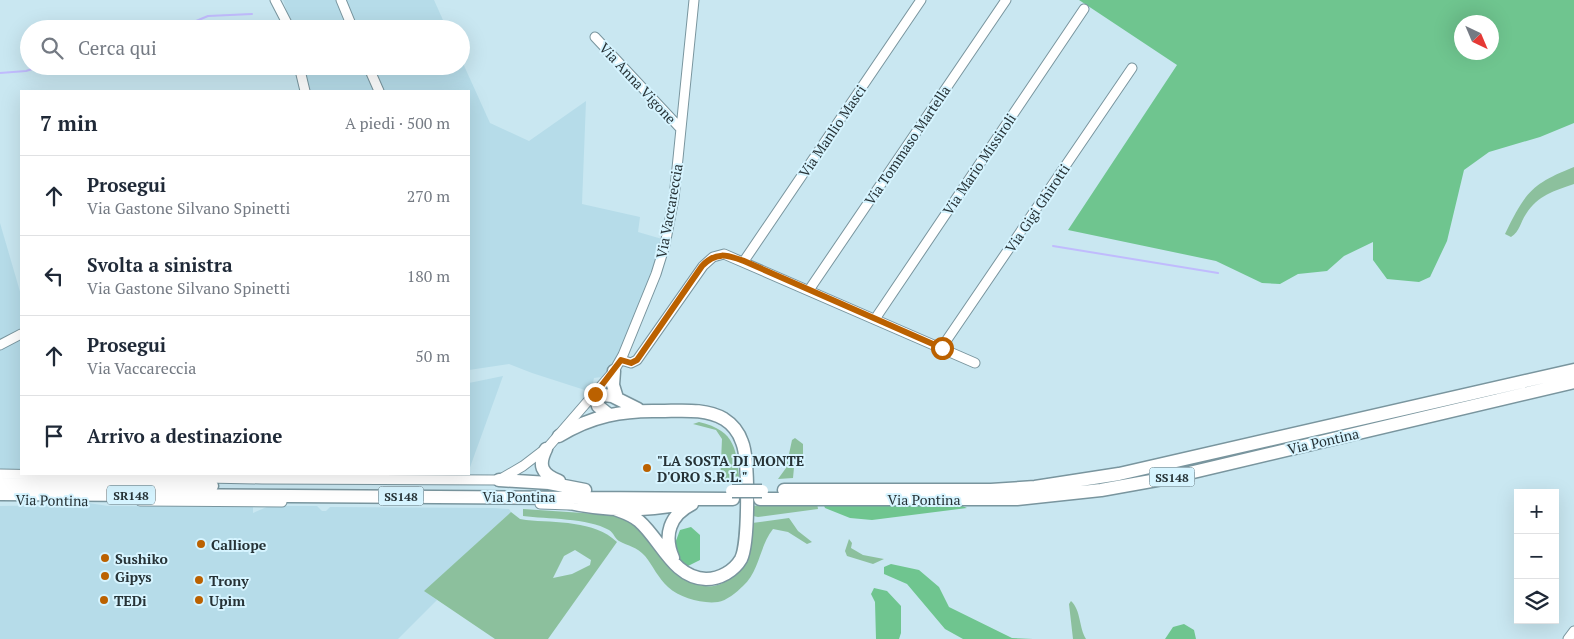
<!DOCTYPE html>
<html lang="it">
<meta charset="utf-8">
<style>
body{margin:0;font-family:"PT Serif",serif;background:#f6f6f7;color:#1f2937}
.controls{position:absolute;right:15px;bottom:15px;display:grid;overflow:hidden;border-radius:0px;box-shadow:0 5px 20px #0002}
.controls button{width:45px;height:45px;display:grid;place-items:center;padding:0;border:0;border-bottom:1px solid #e0e1e3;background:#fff;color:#1f2937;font:25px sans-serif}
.compass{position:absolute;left:1454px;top:15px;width:45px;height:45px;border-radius:50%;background:#fff;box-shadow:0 5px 20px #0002;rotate:136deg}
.stop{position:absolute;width:15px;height:15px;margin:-11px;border:4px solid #bb6100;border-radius:50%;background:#fff}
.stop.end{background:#bb6100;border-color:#fff;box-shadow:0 1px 5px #0008}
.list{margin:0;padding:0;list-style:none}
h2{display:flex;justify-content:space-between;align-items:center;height:65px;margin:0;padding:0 20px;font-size:21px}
h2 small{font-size:16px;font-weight:400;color:#747a83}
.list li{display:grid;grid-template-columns:32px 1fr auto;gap:15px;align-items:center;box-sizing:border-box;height:80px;padding:0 20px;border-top:1px solid #e0e1e3}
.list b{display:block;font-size:19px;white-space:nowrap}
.list p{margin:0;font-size:16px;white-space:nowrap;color:#747a83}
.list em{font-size:16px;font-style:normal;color:#747a83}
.icon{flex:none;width:28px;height:28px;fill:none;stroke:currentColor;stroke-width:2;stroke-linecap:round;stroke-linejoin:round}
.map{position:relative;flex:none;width:1574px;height:639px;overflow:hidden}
.search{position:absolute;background:#fff;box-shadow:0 5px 20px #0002;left:20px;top:20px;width:450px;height:55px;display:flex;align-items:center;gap:12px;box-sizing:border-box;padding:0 18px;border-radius:28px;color:#747a83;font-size:19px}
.panel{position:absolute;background:#fff;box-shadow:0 5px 20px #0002;left:20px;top:90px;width:450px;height:385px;border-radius:0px}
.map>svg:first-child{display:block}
.built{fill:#b6dce9}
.green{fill:#8cc09d;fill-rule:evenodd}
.forest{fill:#6fc58f;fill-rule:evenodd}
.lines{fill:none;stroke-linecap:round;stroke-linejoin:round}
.stream{stroke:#c0bbfd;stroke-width:2}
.minor-casing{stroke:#79959e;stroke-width:11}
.highway-casing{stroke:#79959e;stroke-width:15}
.minor{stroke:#fff;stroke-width:9}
.highway{stroke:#fff;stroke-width:12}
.highway-bridge-casing{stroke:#79959e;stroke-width:15;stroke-linecap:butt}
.highway-bridge{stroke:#fff;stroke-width:12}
.route{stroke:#bb6100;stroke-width:6}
.poi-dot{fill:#bb6100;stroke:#d6f4ff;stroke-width:2}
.labels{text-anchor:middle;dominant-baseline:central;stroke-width:4;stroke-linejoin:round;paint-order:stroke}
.shield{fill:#d6f4ff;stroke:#5b6c72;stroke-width:1}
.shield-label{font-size:12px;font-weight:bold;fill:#263236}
.street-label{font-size:14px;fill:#263236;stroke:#d6f4ff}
.poi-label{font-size:14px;font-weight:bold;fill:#263236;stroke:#d6f4ff;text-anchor:start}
</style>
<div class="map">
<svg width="1574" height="639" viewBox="0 0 1574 639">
<rect width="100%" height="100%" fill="#c9e7f1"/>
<path class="built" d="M283,0H434L447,29H293Z
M461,59L490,123L529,141L586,101L582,204L640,217L638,232L662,239L657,258L619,355L612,367L602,377L594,378L591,392L532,373L509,364L469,370V91H310L304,66H461Z
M0,223L21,295V472L0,471Z
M503,376L469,470V383Z
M64,502H82L108,506L253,507V513L269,506H317L322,511H326L330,507L493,508L509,509L511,512L425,591L437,600L398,639H0V506L63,505Z"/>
<path class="green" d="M1574,167V184C1554,191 1538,195 1526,214C1520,223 1520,231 1511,237L1505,234C1525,193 1531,184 1574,167Z
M699,422C737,431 736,450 740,484L720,483L722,439L716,430L693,424Z
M795,438L803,444V456L795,457L793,478L778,479L786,468L792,440Z
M817,503L818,509L758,517L753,516L747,506Z
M523,509L613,515C622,518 634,522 640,529C664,552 663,576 699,585C709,588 721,586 728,579C735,574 748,533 752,523L789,518L798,531L812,542L807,544L788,532L773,529C759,547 760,570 743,586C737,592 726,601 718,602C702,604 680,598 668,587C658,578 653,566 645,556C637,547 628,546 619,541C615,539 614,533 609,530C588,518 547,519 523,516Z
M511,512L520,519L526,520C556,523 594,520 617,542L548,639H495L424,591ZM575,550L591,560L590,565L572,574L553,578L564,556Z
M849,539L852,543L851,548L863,555L884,559L873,564L847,556L845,551Z
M1071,601C1081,610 1079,628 1086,639H1073L1069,604Z"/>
<path class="forest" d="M1079,0H1574V123L1540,137L1489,152L1464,170L1447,241L1430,277L1419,282L1387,279L1373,260V242L1344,256L1327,271L1298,274L1280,284L1262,283L1216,261L1068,230L1177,65ZM1492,22V52H1462V22Z
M823,503L960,505L967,508L872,520L850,518L825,508Z
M691,527L700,535V560L688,566L681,561L674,546L680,530Z
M891,564L919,570L939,587L949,607L1012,638L1033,639H963L945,629L907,584L884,574V567Z
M874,588L887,591L901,606V633L899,639H876L875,602L871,594Z
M1184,624L1194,630L1196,639H1165L1173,627Z"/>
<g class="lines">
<path class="stream" d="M177,29L208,16L252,14
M0,73L26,71L42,66
M1053,246L1218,273"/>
<g class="minor-casing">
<path id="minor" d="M275,0L290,29
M341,0L353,29
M595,37L681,129
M299,66L305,91
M368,66L379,91
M744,261L921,0
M809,290L1006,0
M875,319L1084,9
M0,345L21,334
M942,347L1132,68
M621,360L631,363L637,360L703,266L713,257L724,254L975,363
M0,474L262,479L499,480L523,466L549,446L614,371L623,355L656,274L665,245L674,198L694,0
M140,501L282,502
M540,504L570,505
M1568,639L1574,631"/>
</g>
<g class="highway-casing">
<path id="highway" d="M614,371L613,385L617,398
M608,414L598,406L595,394L612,396L638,409
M559,436C591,416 623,410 660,411C681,411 705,408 724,419C732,424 739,433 742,442C749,459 749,543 741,559C734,571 720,579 706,579C673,578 661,540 639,521C631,514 622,512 612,508
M546,449C538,465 541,474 559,481
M499,480L549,483L585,490
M0,484L212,486
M784,490H991L1035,487L1119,474L1574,370
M0,494L733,499
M760,499H1017L1101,490L1168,478L1574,382
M565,502C603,511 644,511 682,504
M673,558C663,535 670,515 692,504"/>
</g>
<use href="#minor" class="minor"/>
<use href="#highway" class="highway"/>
<g class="highway-bridge-casing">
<path id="highway-bridge" d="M732,491H762"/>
</g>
<use href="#highway-bridge" class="highway-bridge"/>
</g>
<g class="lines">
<path class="route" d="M595,394L621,360L631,363L637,360L702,266C716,251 727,255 744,261L942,348"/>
</g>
<g class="poi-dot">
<circle cx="647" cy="468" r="5"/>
<circle cx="201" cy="544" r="5"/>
<circle cx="105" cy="558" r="5"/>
<circle cx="105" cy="576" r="5"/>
<circle cx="199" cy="580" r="5"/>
<circle cx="104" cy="600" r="5"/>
<circle cx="199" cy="600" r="5"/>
</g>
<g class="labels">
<g class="shield">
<rect x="1149.5" y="467.5" width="45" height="19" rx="4"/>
<rect x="107" y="485.5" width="48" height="19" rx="4"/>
<rect x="378.5" y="486.5" width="45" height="19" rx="4"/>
</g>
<g class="shield-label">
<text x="1172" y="477">SS148</text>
<text x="131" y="495">SR148</text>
<text x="401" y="496">SS148</text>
</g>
<g class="street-label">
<text transform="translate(638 83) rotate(47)">Via Anna Vigone</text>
<text transform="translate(832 131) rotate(-56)">Via Manlio Masci</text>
<text transform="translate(907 145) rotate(-56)">Via Tommaso Martella</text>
<text transform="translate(979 164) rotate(-56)">Via Mario Missiroli</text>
<text transform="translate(1037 208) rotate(-56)">Via Gigi Ghirotti</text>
<text transform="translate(669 211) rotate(-80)">Via Vaccareccia</text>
<text transform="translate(1323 441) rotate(-13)">Via Pontina</text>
<text x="519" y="496">Via Pontina</text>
<text x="924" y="499">Via Pontina</text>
<text transform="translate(52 500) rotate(1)">Via Pontina</text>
</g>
<g class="poi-label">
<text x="657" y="460">"LA SOSTA DI MONTE<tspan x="657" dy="16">D'ORO S.R.L."</tspan></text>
<text x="211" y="544">Calliope</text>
<text x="115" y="558">Sushiko</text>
<text x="115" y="576">Gipys</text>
<text x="209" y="580">Trony</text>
<text x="114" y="600">TEDi</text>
<text x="209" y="600">Upim</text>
</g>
</g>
</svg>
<div class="controls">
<button>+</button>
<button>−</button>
<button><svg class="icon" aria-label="layers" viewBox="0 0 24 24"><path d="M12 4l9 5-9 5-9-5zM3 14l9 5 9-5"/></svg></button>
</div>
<svg class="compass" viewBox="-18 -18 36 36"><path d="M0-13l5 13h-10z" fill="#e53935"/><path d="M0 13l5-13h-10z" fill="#747a83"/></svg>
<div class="stop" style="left:942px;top:348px"></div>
<div class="stop end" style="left:595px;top:394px"></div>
<div class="search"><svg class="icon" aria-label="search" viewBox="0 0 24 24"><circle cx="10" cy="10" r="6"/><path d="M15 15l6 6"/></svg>Cerca qui</div>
<section class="panel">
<h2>7 min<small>A piedi · 500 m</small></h2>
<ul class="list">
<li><svg class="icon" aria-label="ahead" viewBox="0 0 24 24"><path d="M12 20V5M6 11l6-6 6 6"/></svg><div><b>Prosegui</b><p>Via Gastone Silvano Spinetti</p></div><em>270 m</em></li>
<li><svg class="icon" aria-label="left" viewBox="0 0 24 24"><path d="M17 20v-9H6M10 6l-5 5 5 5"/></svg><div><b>Svolta a sinistra</b><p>Via Gastone Silvano Spinetti</p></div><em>180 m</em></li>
<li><svg class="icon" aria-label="ahead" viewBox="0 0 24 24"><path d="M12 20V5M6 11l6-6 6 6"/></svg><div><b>Prosegui</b><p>Via Vaccareccia</p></div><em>50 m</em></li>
<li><svg class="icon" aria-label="arrive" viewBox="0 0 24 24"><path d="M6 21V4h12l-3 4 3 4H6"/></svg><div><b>Arrivo a destinazione</b></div></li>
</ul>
</section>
</div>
